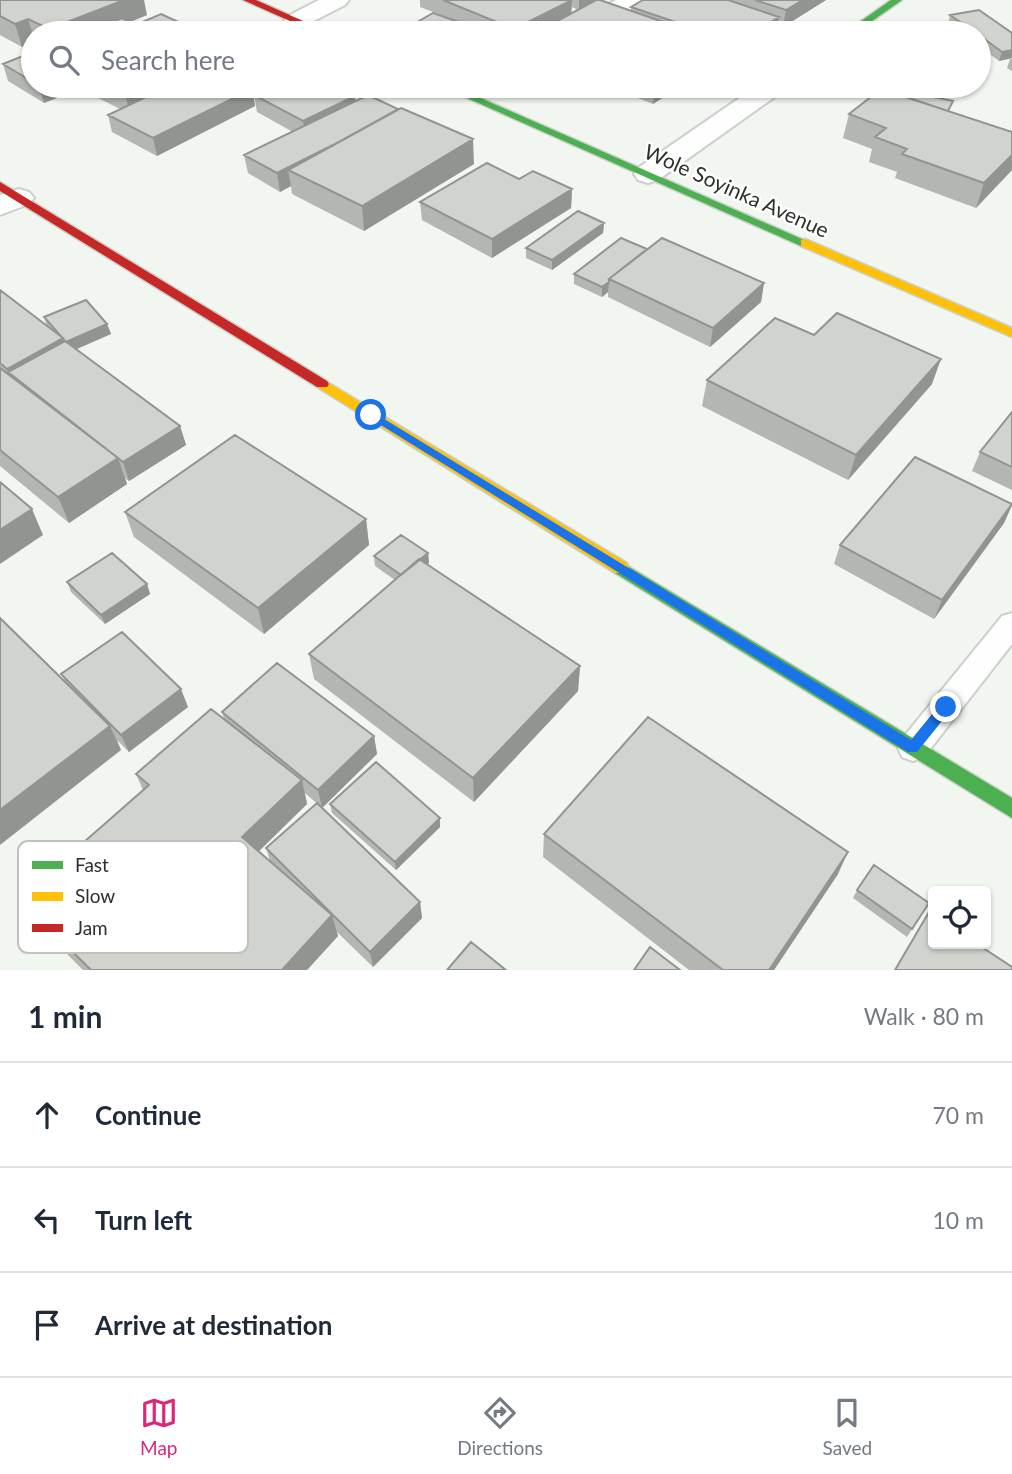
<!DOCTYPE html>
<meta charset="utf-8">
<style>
body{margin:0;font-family:Lato,sans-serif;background:#f6f6f7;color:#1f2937}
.controls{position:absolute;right:21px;bottom:21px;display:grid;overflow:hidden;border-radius:7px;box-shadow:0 2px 5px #0004}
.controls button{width:63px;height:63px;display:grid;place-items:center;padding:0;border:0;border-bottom:2px solid #e0e1e3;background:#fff;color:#1f2937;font:35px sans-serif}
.stop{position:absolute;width:21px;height:21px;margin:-16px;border:5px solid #1a73e8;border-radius:50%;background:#fff}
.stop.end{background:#1a73e8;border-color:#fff;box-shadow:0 2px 7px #0008}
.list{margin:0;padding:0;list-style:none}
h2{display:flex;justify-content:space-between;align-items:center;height:91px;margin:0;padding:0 28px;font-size:30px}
h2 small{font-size:23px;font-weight:400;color:#747a83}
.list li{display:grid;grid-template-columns:46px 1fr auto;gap:21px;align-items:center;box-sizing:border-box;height:105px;padding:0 28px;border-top:2px solid #e0e1e3}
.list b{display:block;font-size:26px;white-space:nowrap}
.list em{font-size:23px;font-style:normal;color:#747a83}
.icon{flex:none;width:38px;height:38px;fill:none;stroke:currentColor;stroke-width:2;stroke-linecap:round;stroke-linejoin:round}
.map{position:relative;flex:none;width:1012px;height:970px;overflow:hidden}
.search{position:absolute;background:#fff;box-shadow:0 2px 5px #0004;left:21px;right:21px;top:21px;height:77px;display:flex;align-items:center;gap:18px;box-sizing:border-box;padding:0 24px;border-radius:38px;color:#747a83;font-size:26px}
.sheet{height:406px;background:#fff}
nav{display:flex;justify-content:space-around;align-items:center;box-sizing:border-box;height:98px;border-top:2px solid #e0e1e3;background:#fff;font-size:19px;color:#747a83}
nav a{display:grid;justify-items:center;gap:4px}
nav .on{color:#db2777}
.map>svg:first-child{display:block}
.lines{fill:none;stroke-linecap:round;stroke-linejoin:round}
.lane-casing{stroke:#ccd0cb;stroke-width:4}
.street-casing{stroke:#ccd0cb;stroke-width:4}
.fast-casing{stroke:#ccd0cb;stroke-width:3}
.slow-casing{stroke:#ccd0cb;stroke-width:3}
.jam-casing{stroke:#ccd0cb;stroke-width:3}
.lane{fill:#fdfefd;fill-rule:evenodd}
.street{fill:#fdfefd;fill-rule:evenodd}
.fast{fill:#4caf50;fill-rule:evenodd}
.slow{fill:#ffc107;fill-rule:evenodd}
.jam{fill:#c62828;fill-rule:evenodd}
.wall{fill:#b4b6b1;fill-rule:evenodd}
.shaded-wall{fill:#929490}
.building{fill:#d1d4ce;stroke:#929490;stroke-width:2}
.route{fill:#1a73e8}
.labels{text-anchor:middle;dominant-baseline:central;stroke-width:5;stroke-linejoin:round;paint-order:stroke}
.far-street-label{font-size:21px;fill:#2d312c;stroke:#fff}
.key{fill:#fff;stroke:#c0c1c0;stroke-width:2}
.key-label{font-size:19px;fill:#2d312c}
</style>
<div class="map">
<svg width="1012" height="970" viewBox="0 0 1012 970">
<rect width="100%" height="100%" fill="#f1f6f0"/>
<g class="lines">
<g class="lane-casing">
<path id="lane" d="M1012,613V644L924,757L913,761L902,757L898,748L902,739L1002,616Z"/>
</g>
<g class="street-casing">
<path id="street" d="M319,0H349L345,5L304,26H288L284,21L288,16Z
M616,0H646C637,12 613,23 599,19L595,14L599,9Z
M757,86H787L783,91L658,180L648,183L638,180L634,174L638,168Z
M19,189L29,192L34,198L29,204L0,215V195Z"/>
</g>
<g class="fast-casing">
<path id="fast" d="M891,0H902L855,33H844Z
M440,86H453L811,243L805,247L801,246Z
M621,562L1012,798V818L615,573L613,568L615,563Z"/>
</g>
<g class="slow-casing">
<path id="slow" d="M805,239L1012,328V337L801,246V240Z
M322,379L627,563L629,568L627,573H615L317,387L315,384L317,381Z"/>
</g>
<g class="jam-casing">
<path id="jam" d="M243,0H256L330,33H317Z
M0,182L327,381L329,384L327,387H317L0,191Z"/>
</g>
<use href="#lane" class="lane"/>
<use href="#street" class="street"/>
<use href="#fast" class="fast"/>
<use href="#slow" class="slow"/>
<use href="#jam" class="jam"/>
</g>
<path class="wall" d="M0,0L147,15L130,22L135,25L200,32L201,33H33V42L22,47L0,35Z
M420,0H600L631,11V7L643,0H826L783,27L777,25L776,33H484L456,22L457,30L451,33H412V25L454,20L420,7ZM572,7L578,10L571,13Z
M950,15L1012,33V58L999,61L979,46V33H961L948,24Z
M33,52V86H87L44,103L8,81L3,64Z
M1010,59H1012V71L1007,68Z
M87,86H335L356,101L474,164L364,231L292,194L291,186L280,192L248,173L244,155L293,132L257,112L254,95L253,94L255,106L157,156L112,132L108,115L120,109L90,94Z
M607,86H681L653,104Z
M950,112L1012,132V170L976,208L895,178L897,172L869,162L872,149L843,138L849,114Z
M519,179L572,189L571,208L492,258L422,220L420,202Z
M604,223L603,233L552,270L526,258V248Z
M647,249L764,283L761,302L710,347L608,297V292L602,297L574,284V274Z
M0,290L47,326L44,317L107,324L111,334L76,349L180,426L186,445L129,481L125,478L127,484L69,523L0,466Z
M814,335L932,384L848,480L702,406L707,380Z
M1012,412V490L972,471L980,452Z
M1012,505L1004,523L934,619L834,564L840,545Z
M125,512L366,519L369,545L264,634L134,537Z
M428,553L429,563L427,564L580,666L578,691L474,802L314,679L309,654L395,580L375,566L374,556Z
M67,582L147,584L150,594L105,624L71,592Z
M61,674L188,707L129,752L117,740L121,750L65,681Z
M222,712L374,736L377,754L322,808L305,793L307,804L258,852L270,861L266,848L420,902L422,918L373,967L336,931L338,936L307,970H83L34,921L19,899L143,790L136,774L224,719Z
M330,804L440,827L396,870L332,813Z
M544,834L838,874L774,970H689L543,857Z
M857,890L929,903L907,937L853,898Z"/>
<path class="shaded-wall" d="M124,0H144L147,15L103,33H50L49,29Z
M572,0L571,16L538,33H514V29Z
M579,0H599L579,10Z
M803,0H826L783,27L786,10Z
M779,17L776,33H753Z
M28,19L33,35V42L22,47L15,24Z
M456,21L457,30L451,33H434Z
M1012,50V58L999,61L1002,52Z
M39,86H87L44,103Z
M150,86H191L130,115L126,97Z
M655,86H681L653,104Z
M252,89L255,106L157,156L153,138Z
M355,96L357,113L306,139L303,121Z
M401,110L288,170L291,186L280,192L277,173Z
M473,139L474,164L364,231L362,206Z
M1012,155V170L976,208L984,183Z
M572,189L571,208L492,258V239Z
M604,223L603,233L552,270V260Z
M609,282L608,292L602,297V287Z
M764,283L761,302L710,347L713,328Z
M107,324L111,334L70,352L66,342Z
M63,338L70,357L8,372L15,388L7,369Z
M941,359L932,384L848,480L856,455Z
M180,426L186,445L129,481L123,462Z
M118,458L127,484L69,523L58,497Z
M1012,505L1004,523L934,619L942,600Z
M32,509L43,535L0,564V530Z
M366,519L369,545L264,634L258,608Z
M428,553L429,563L402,585L401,575Z
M147,584L150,594L105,624L101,615Z
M580,666L578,691L474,802L473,778Z
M181,689L188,707L129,752L121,735Z
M110,726L121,750L0,845V810Z
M374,736L377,754L322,808L318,790Z
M302,780L307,804L250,860L242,837Z
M440,818V827L396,870L395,862Z
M848,852L838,874L774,970H769Z
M420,902L422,918L373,967L370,952Z
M332,915L338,936L307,970H282Z"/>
<path class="building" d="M0,0H124L49,29L28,19L15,24L0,16Z
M443,0H572L514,29Z
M596,0H600L695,33H535Z
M643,0H728L779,17L753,33H708L631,7Z
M755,0H803L786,10Z
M979,10L1012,33V50L1002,52L979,35V33H976L950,15Z
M433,13L456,21L434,33L412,25Z
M161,14L200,32L197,33H151L135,25Z
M122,18L151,33H83Z
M33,52V82L3,64Z
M103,86H150L126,97Z
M169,86H245L252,89L153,138L108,115Z
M253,86H275L263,91Z
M275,86H335L355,96L303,121L254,95Z
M890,88L953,101L948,111L888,91Z
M881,89L1012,132V155L984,183L902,154L907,149L875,137L886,128L849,114Z
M368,95L398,109L333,145L277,173L244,155Z
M401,108L473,139L362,206L288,170Z
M487,163L519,179L533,171L572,189L492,239L420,202Z
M578,211L604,223L552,260L526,248Z
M621,238L647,249L609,279V282L602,287L574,274Z
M662,238L764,283L713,328L609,279Z
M0,290L63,338L7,369L0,363Z
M86,300L107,324L66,342L44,317Z
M837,313L941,359L856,455L707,380L775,318L814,335Z
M65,341L180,426L123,462L8,372Z
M0,368L118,458L58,497L0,450Z
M1012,412V467L980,452Z
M235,435L366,519L258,608L125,512Z
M915,457L1012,504L942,600L840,545Z
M0,482L32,509L0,530Z
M401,535L428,553L401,575L374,556Z
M112,553L147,584L101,615L67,582Z
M419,559L580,666L473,778L309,654Z
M0,618L110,726L0,810Z
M122,632L181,689L121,735L61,674Z
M277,663L374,736L318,790L222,712Z
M211,709L302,780L242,837L332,915L282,970H91L19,899L149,785L136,774Z
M648,717L848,852L769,970H723L544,834Z
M376,762L440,818L395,862L330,804Z
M317,803L420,902L370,952L266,848Z
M874,865L929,903L912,929L857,890Z
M929,912L933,915V944H977L1012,967V970H895Z
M471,942L506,970H447Z
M650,947L680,970H634Z"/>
<path class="route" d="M371,411L911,740L941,703H950V711L917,752H908L368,417L366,415Z"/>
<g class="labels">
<g class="far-street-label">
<text transform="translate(737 190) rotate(24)">Wole Soyinka Avenue</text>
</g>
</g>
<rect x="18" y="841" width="230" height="112" rx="10" class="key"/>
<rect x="32" y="861" width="31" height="8" fill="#4caf50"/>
<rect x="32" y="892" width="31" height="9" fill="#ffc107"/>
<rect x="32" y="924" width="31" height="8" fill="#c62828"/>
<g class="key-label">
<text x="75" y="872">Fast</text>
<text x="75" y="903">Slow</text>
<text x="75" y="935">Jam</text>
</g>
</svg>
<div class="controls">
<button><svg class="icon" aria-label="locate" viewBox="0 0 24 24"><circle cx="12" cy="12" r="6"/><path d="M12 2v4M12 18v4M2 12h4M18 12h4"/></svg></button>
</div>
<div class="stop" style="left:371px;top:415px"></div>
<div class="stop end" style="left:946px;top:707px"></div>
<div class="search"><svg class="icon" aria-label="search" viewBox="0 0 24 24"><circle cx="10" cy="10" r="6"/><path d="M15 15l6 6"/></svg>Search here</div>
</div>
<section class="sheet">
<h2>1 min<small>Walk · 80 m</small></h2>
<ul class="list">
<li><svg class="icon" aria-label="ahead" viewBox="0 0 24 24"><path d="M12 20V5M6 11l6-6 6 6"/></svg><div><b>Continue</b></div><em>70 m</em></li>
<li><svg class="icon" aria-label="left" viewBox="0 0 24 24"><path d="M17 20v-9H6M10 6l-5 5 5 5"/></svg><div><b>Turn left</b></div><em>10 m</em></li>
<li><svg class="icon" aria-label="arrive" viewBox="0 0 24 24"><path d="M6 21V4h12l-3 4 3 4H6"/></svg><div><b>Arrive at destination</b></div></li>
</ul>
</section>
<nav>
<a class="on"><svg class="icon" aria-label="map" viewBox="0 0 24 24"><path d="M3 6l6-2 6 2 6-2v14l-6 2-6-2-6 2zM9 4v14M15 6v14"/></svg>Map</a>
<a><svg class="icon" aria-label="directions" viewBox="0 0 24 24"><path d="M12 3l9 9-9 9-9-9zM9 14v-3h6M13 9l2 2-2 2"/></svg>Directions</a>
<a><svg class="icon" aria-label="saved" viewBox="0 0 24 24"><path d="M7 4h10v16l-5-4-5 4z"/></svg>Saved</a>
</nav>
